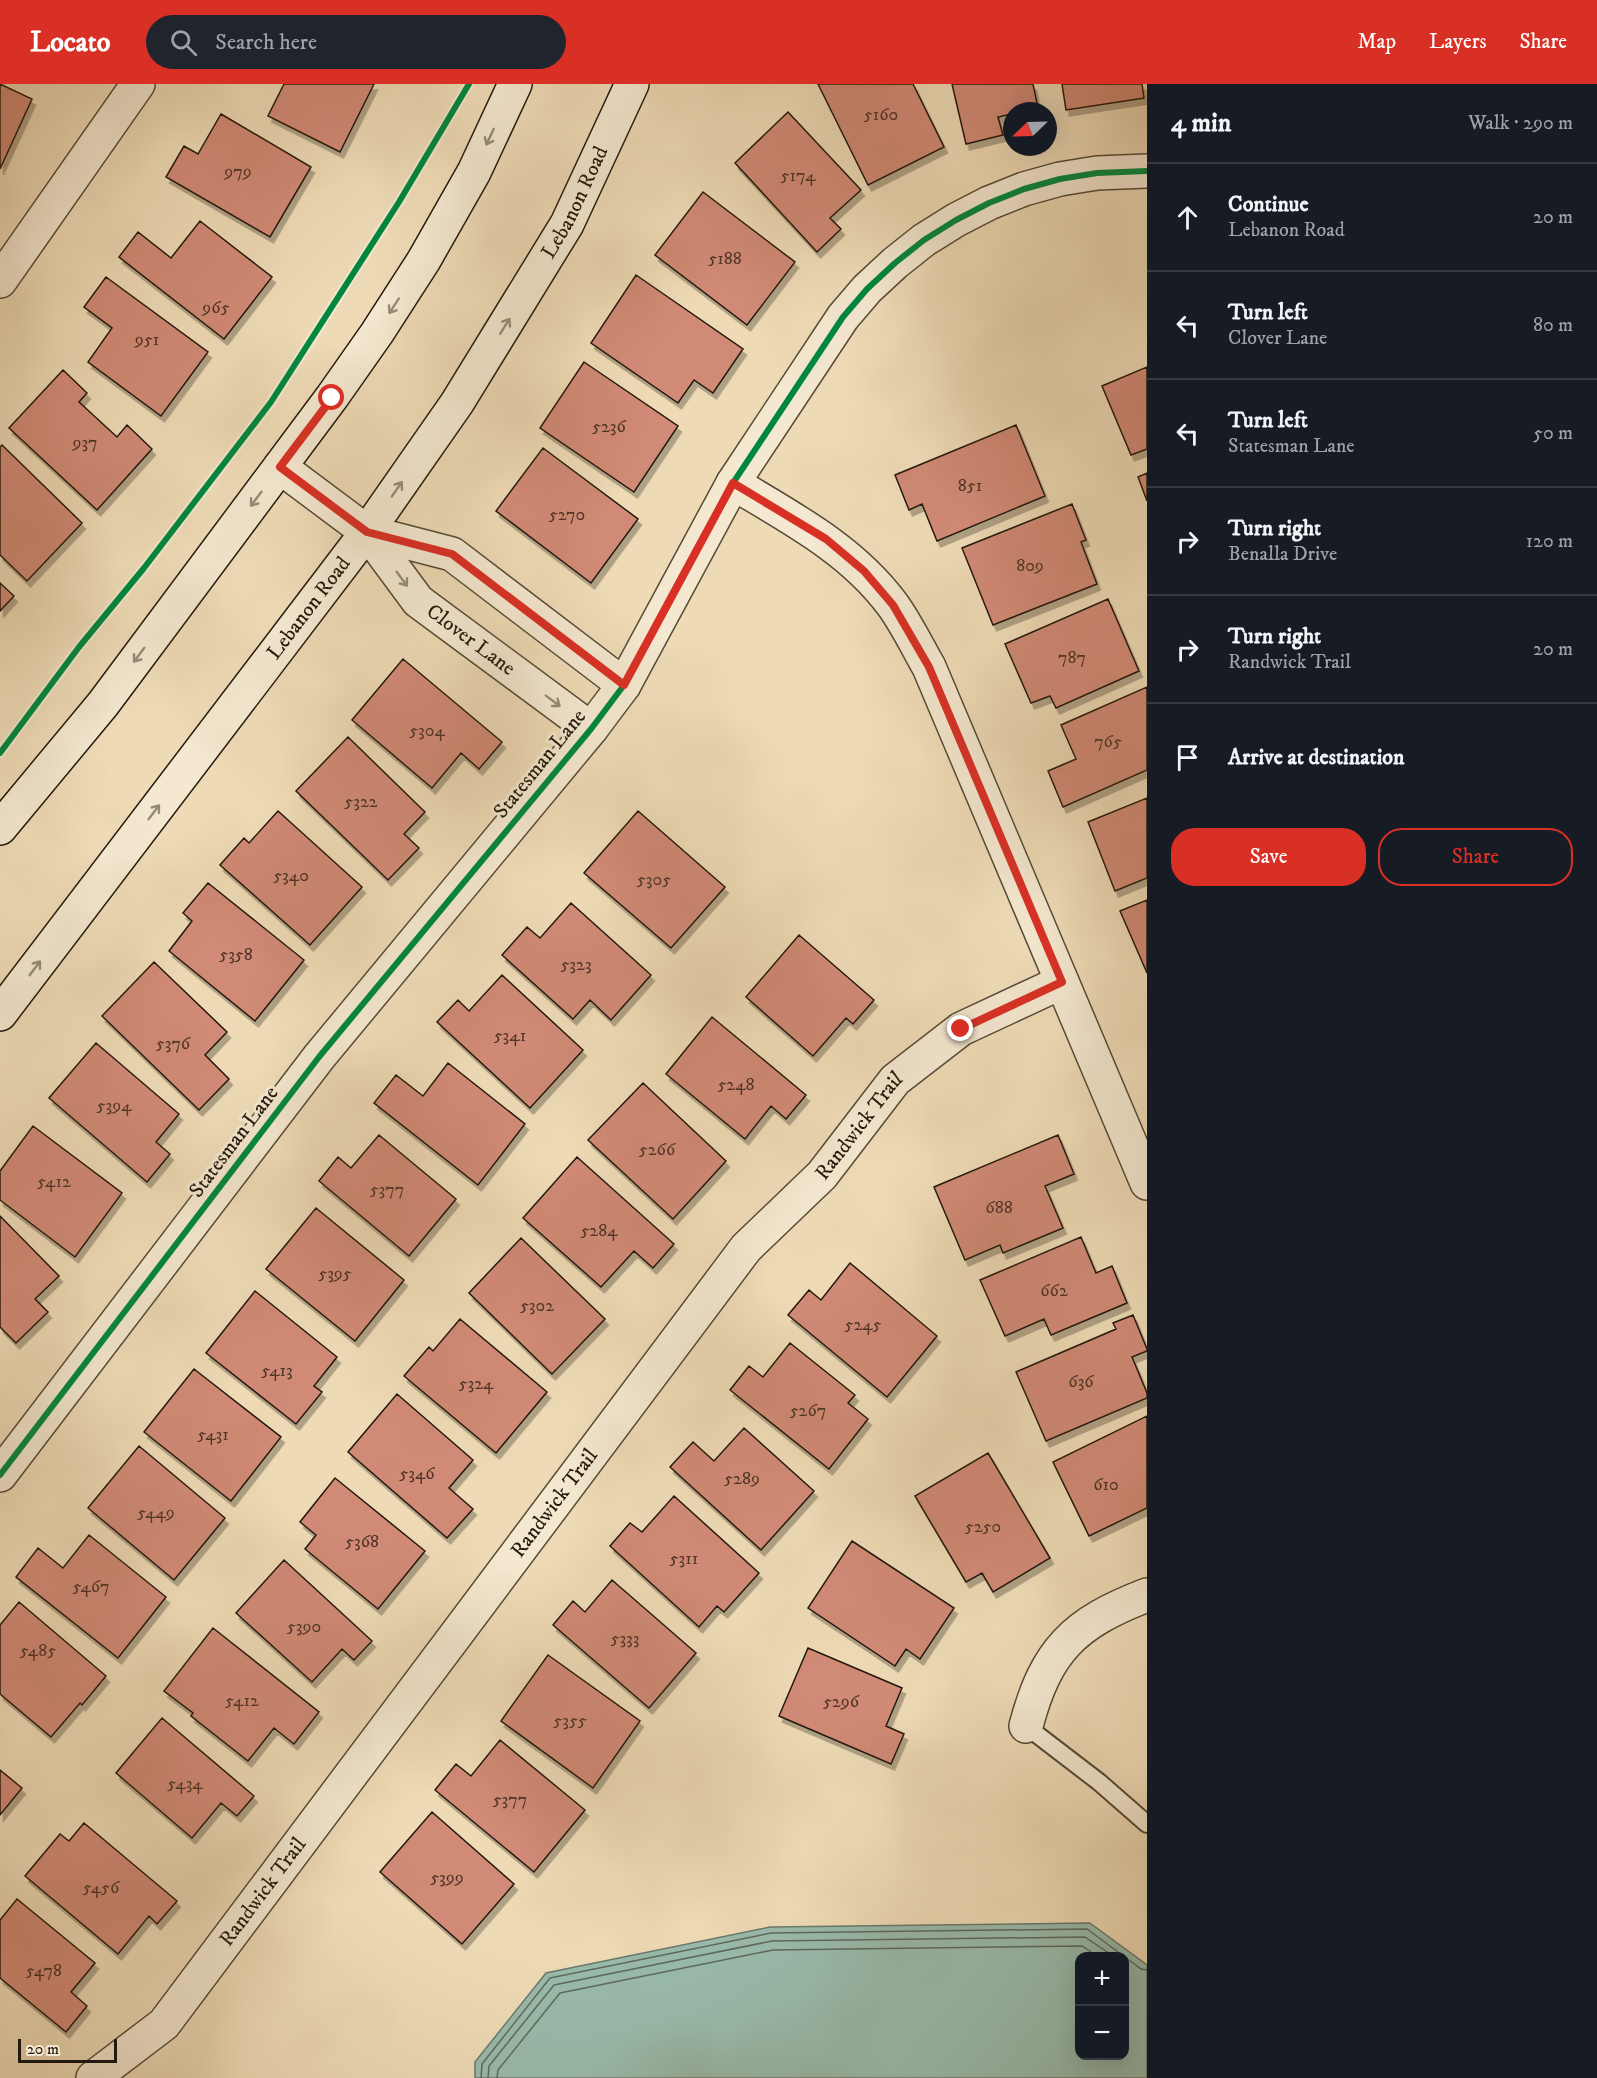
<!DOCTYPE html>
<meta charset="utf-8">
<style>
body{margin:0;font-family:"IM FELL DW Pica",serif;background:#20242c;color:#f1f3f6}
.controls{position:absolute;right:18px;bottom:18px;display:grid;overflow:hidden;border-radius:12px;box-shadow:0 6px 24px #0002}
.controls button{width:54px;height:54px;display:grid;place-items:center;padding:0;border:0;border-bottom:2px solid #363941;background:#171b24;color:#f1f3f6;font:30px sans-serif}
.compass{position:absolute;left:1003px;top:18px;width:54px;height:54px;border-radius:50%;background:#171b24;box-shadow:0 6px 24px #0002;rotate:247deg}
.scale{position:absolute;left:18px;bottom:15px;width:99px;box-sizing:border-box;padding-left:6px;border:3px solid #24190d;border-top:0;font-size:16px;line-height:21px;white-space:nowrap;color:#24190d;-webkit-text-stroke:4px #f4e8d0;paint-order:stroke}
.stop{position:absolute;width:18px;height:18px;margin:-14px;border:4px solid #d93025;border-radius:50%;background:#fff}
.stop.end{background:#d93025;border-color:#fff;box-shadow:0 2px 6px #0008}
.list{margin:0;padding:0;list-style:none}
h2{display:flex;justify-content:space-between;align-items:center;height:78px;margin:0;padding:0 24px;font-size:26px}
h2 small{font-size:20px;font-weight:400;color:#9ea1a6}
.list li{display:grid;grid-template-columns:39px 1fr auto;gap:18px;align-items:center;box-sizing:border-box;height:108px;padding:0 24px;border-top:2px solid #363941}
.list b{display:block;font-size:22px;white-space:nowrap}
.list p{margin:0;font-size:20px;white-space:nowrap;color:#9ea1a6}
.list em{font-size:20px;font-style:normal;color:#9ea1a6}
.actions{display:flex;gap:12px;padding:18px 24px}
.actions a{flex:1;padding:14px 0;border:2px solid #d93025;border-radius:24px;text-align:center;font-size:21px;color:#d93025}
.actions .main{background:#d93025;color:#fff}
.icon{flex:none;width:33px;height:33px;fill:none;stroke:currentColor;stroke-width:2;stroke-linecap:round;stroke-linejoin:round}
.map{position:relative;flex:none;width:1147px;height:1994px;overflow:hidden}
header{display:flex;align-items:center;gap:36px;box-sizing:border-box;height:84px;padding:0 30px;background:#d93025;color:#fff}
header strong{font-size:28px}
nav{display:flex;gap:33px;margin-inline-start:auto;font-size:21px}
.search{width:420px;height:54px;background:#20242c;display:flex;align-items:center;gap:15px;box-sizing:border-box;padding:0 21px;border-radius:33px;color:#9ea1a6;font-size:22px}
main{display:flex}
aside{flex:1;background:#171b24}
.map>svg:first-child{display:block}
.water{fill:#99bbac;stroke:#6a7a6c;stroke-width:1.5;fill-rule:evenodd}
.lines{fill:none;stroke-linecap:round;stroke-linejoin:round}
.shore{stroke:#5e6a5c;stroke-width:1.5}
.building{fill:#d18a76;stroke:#24190d;stroke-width:1.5;filter:url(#shadow)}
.lane-casing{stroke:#564a37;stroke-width:20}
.street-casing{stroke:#564a37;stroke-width:36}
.secondary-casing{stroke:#24190d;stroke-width:36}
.lane{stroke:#f4e8d0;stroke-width:16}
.street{stroke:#f4e8d0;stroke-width:33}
.secondary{stroke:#f4e8d0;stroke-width:33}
.cycleway-casing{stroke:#f4e8d0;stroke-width:10}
.cycleway{stroke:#00873e;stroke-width:6}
.oneway{stroke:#968b78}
.route{stroke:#d93025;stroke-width:8}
.labels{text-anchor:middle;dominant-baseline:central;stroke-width:6;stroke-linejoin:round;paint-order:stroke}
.number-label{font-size:18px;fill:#4f3527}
.street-label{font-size:21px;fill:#24190d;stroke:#f4e8d0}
</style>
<header>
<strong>Locato</strong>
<div class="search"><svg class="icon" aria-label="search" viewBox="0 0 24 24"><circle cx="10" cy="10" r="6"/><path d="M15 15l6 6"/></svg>Search here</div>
<nav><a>Map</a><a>Layers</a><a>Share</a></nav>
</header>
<main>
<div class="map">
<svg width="1147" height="1994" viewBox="0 0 1147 1994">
<defs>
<filter id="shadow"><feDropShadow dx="3.5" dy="6" stdDeviation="0" flood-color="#0004"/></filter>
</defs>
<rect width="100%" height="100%" fill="#eedbb6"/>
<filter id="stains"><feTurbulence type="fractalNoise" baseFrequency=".00333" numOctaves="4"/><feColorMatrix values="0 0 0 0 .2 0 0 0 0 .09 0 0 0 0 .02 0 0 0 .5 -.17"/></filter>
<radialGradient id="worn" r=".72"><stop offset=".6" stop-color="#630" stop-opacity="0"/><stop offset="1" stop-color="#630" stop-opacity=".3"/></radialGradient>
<path class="water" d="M1090,1839L1147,1881V1994H475V1978L546,1889L770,1843ZM1080,1872H1124V1972H1080Z"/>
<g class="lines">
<path class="shore" d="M481,1994L482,1980L550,1894L771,1849L1087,1845L1141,1885L1147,1886
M488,1994L489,1982L554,1901L772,1857L1085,1853L1113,1872
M497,1994L498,1986L560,1909L773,1866L1082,1862L1097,1872"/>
</g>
<path class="building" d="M0,0L32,15L0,85Z
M284,0H374L340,68L268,32Z
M818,0H913L944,63L868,101Z
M952,0H1033L1038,24L1012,27V30L998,33L1003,51L966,60Z
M1062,0H1142L1144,14L1066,26Z
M788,28L861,106L830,134L841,145L817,168L735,79Z
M221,30L311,83L270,153L166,93L184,62L198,70Z
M703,108L795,178L747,241L655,171Z
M200,137L272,193L224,255L119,173L138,148L171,174Z
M636,191L743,265L713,309L694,296L678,319L591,259Z
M106,193L208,268L161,332L88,278L112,244L84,223Z
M584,278L678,342L634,408L540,344Z
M1147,283V365L1131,371L1102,302Z
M63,286L87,309L79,318L117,353L127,341L152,365L97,426L9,344Z
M1016,341L1045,412L937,457L922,420L909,426L895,391Z
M2,361L82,439L27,497L0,471V363Z
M543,364L638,435L591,499L496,427Z
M1147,389V417L1138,393Z
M1072,420L1086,456L1081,458L1097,500L993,541L962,464Z
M0,499L14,512L0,527Z
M1108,515L1139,587L1056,624L1050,612L1031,619L1005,560Z
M403,575L502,658L479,685L461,669L432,704L352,636Z
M1147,603V686L1063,723L1048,687L1076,675L1061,641Z
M348,653L425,728L404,750L419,764L388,796L296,707Z
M1147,714V794L1115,807L1088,738Z
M278,727L362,803L310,861L220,781L244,754L249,759Z
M638,727L725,803L671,864L584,789Z
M208,799L304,876L255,937L169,867L192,837L183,829Z
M1147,816V889L1120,827Z
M571,819L651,891L611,936L590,916L573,935L502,871L527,843L540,854Z
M799,851L874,916L853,940L846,934L813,972L746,913Z
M154,878L227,948L205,971L229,995L199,1026L102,932Z
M502,891L583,966L530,1024L437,938L458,916L469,927Z
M712,933L806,1011L786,1035L771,1022L745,1055L666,990Z
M96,959L179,1030L156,1058L170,1070L147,1098L49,1014Z
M448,979L525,1040L478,1101L374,1019L396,991L423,1012Z
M643,999L726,1077L673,1135L588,1056Z
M33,1042L122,1109L75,1173L0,1116V1087Z
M379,1051L456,1115L409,1172L319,1097L338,1073L351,1084Z
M1058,1051L1074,1090L1045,1102L1063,1144L1003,1169L1000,1161L965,1176L934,1103Z
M577,1073L674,1160L653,1184L634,1167L601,1203L523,1134Z
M316,1124L404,1196L355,1257L266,1185Z
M0,1132L59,1192L35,1215L48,1228L16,1259L0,1243Z
M1081,1153L1096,1189L1112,1182L1127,1219L1051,1251L1044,1235L1005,1252L980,1196Z
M521,1154L605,1235L552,1290L469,1209Z
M850,1179L937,1252L887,1313L788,1231L809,1206L821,1216Z
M255,1207L337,1273L314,1302L322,1308L296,1340L206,1269Z
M1133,1231L1147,1265V1267L1132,1273L1147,1309V1314L1046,1357L1016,1288L1116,1245L1113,1239Z
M460,1235L547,1308L496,1369L404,1292L429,1263L433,1267Z
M790,1259L855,1311L848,1319L868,1335L829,1385L730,1306L749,1282L763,1293Z
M194,1285L281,1353L231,1417L144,1348Z
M397,1310L473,1376L449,1404L473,1425L447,1454L348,1368Z
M1147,1332V1424L1089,1452L1053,1378Z
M744,1344L814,1407L761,1466L670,1383L693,1358L714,1377Z
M139,1362L225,1434L174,1496L88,1424Z
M988,1369L1050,1474L993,1508L982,1489L966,1498L915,1412Z
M335,1394L425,1467L378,1525L305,1465L316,1451L300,1438Z
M674,1412L759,1489L724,1528L717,1522L699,1543L610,1462L630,1439L642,1448Z
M89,1451L166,1513L118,1574L16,1493L38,1464L63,1484Z
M852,1457L954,1524L920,1575L906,1565L895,1582L808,1524Z
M284,1476L372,1557L354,1576L342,1565L312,1598L236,1529Z
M612,1496L696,1569L649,1624L553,1541L573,1517L585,1528Z
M19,1518L106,1592L82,1621L80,1619L51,1653L0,1610V1541Z
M213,1544L319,1628L294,1660L274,1644L248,1677L191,1632L193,1629L164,1607Z
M808,1564L902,1604L886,1642L904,1650L891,1680L779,1632Z
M548,1571L640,1637L593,1704L501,1637Z
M162,1634L254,1712L237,1732L221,1719L192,1754L116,1689Z
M500,1656L585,1726L534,1788L435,1706L456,1680L471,1692Z
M0,1686L22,1704L0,1731Z
M432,1728L514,1800L462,1860L380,1788Z
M84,1739L177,1817L157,1840L149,1832L118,1870L25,1792L60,1750L69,1757Z
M17,1815L95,1879L71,1908L87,1922L66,1948L0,1894V1836Z"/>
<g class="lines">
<g class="lane-casing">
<path id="lane" d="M1026,1642L1099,1698L1147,1740"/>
</g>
<g class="street-casing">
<g id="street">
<path d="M0,197L138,0"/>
<path id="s1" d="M280,383L367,448L418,517L591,645"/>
<path d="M733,399C791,434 851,465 892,520C906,539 917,562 929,583L1147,1099"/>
<path d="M367,448L452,470L624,601"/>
<path d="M0,1391L319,973L591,645L624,601L733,399L843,233L867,205L895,179L924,156L956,136L989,119L1024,105L1060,95L1097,89L1147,87"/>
<path d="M1026,1642C1046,1566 1074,1539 1147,1511"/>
<path id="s2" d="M93,1994L164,1940L746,1164L822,1091L895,996L961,945L1062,898"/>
</g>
</g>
<g class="secondary-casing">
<g id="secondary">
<path d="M0,744L103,620L332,313L377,249L424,176L474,88L515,0"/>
<path id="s3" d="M0,930L367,448L457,319L567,140L632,0"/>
</g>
</g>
<use href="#lane" class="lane"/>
<use href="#street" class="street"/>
<use href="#secondary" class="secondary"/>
<g class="cycleway-casing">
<path id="cycleway" d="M0,669L79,563L144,484L271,318L399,118L469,0
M0,1391L319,973L591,645L624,601L733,399L843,233L867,205L895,179L924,156L956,136L989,119L1024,105L1060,95L1097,89L1147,87"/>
</g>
<use href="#cycleway" class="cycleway"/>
</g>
<defs><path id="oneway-shaft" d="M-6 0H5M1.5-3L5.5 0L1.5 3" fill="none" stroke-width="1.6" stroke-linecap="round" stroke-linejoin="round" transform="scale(1.5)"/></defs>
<g class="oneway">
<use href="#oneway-shaft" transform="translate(490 53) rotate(115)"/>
<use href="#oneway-shaft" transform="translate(394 222) rotate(123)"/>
<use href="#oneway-shaft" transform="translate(505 242) rotate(-58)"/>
<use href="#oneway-shaft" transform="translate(397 405) rotate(-55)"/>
<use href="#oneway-shaft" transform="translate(256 415) rotate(127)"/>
<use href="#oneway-shaft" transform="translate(402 495) rotate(53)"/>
<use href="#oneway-shaft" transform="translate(139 571) rotate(127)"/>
<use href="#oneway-shaft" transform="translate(553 617) rotate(37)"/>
<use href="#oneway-shaft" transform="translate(154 728) rotate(-53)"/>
<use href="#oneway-shaft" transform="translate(35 884) rotate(-53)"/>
</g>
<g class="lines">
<path class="route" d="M332,314L280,383L367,448L452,470L624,601L733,399L826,455L864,487L893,521L929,583L1062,898L961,945"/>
</g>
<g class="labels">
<g class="number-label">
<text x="881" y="31">5160</text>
<text x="238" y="88">979</text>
<text x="798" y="92">5174</text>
<text x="725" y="175">5188</text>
<text x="216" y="224">965</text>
<text x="147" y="256">951</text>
<text x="609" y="343">5236</text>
<text x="85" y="359">937</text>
<text x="970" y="402">851</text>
<text x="567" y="431">5270</text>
<text x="1030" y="482">809</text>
<text x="1072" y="574">787</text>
<text x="427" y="647">5304</text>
<text x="1108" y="658">765</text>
<text x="361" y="718">5322</text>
<text x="291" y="792">5340</text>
<text x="654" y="796">5305</text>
<text x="236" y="871">5358</text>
<text x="576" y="881">5323</text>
<text x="510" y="952">5341</text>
<text x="173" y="960">5376</text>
<text x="736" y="1001">5248</text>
<text x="114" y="1022">5394</text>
<text x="657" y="1066">5266</text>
<text x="54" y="1098">5412</text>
<text x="387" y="1106">5377</text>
<text x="999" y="1124">688</text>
<text x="599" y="1147">5284</text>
<text x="335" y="1190">5395</text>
<text x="1054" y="1207">662</text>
<text x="537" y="1222">5302</text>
<text x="863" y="1241">5245</text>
<text x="277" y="1287">5413</text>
<text x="1081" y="1298">636</text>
<text x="476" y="1300">5324</text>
<text x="808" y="1327">5267</text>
<text x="213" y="1351">5431</text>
<text x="417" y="1390">5346</text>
<text x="742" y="1395">5289</text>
<text x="1106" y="1401">610</text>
<text x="156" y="1429">5449</text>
<text x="983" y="1443">5250</text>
<text x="362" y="1458">5368</text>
<text x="684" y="1475">5311</text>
<text x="91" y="1503">5467</text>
<text x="304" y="1543">5390</text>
<text x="625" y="1555">5333</text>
<text x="38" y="1567">5485</text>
<text x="242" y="1617">5412</text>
<text x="841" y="1618">5296</text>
<text x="570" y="1637">5355</text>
<text x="185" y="1700">5434</text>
<text x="510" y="1716">5377</text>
<text x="447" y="1794">5399</text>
<text x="101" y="1804">5456</text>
<text x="44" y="1887">5478</text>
</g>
<g class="street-label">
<text stroke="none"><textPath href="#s3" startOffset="996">Lebanon Road</textPath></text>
<text stroke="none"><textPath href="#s3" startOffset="510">Lebanon Road</textPath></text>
<text stroke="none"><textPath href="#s1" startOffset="260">Clover Lane</textPath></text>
<text transform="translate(540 680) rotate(-51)">Statesman Lane</text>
<text stroke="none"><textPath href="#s2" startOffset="1226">Randwick Trail</textPath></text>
<text transform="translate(234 1058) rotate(-53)">Statesman Lane</text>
<text stroke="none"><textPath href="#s2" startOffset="740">Randwick Trail</textPath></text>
<text stroke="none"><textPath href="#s2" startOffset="254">Randwick Trail</textPath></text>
</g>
</g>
<rect width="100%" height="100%" filter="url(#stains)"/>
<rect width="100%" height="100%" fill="url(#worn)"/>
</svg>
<div class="controls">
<button>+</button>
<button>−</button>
</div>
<svg class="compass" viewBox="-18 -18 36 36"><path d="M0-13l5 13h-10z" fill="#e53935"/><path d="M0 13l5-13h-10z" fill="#9ea1a6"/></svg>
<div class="scale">20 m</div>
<div class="stop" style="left:332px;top:314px"></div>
<div class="stop end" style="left:961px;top:945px"></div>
</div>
<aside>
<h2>4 min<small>Walk · 290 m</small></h2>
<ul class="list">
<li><svg class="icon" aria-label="ahead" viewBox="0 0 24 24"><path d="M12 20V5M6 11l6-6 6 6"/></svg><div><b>Continue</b><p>Lebanon Road</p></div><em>20 m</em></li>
<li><svg class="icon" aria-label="left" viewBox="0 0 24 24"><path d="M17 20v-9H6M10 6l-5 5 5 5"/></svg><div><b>Turn left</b><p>Clover Lane</p></div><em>80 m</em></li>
<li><svg class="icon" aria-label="left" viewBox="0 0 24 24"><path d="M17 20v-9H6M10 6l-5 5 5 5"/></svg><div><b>Turn left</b><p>Statesman Lane</p></div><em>50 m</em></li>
<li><svg class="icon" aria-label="right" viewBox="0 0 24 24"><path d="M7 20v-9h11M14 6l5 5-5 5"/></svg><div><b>Turn right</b><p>Benalla Drive</p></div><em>120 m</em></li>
<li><svg class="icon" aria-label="right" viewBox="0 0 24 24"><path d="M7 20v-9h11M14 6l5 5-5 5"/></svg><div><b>Turn right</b><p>Randwick Trail</p></div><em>20 m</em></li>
<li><svg class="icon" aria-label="arrive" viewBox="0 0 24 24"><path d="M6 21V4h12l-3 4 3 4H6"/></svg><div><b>Arrive at destination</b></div></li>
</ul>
<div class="actions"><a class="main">Save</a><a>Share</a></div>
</aside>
</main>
